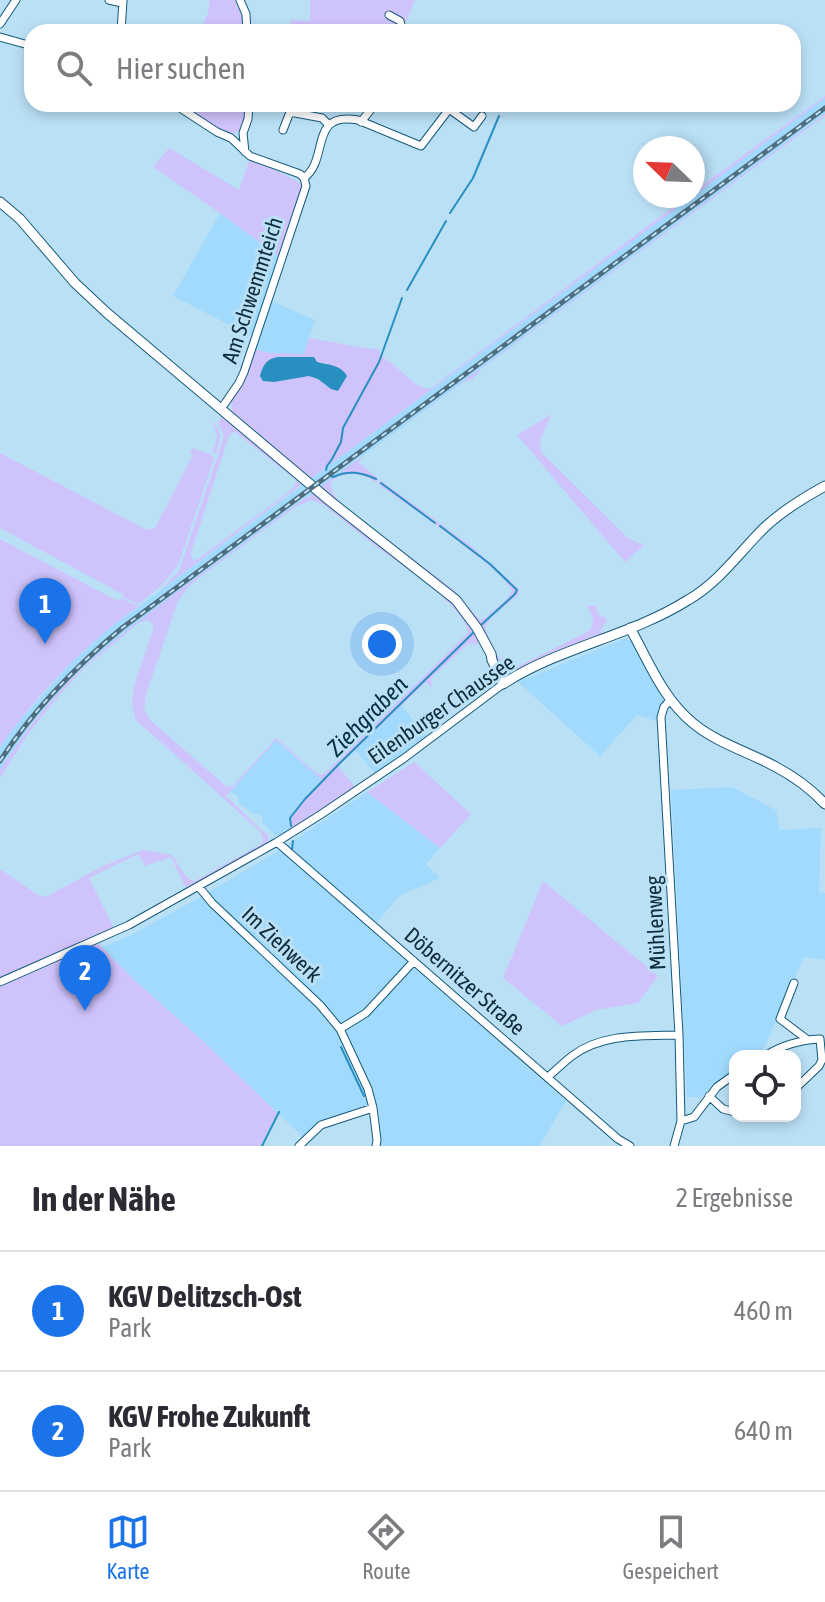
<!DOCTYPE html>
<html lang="de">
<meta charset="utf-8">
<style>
body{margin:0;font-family:"Asap Condensed",sans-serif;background:#f2f2f3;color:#2b2b33}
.controls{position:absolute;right:24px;bottom:24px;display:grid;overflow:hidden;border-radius:16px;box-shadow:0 4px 12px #0003}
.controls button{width:72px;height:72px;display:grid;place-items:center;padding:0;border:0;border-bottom:2px solid #e1e1e2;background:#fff;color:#2b2b33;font:40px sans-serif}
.compass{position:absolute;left:633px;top:136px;width:72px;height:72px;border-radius:50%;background:#fff;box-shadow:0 4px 12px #0003;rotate:293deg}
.you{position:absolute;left:382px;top:644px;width:28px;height:28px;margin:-20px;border:6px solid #fff;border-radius:50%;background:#1a73e8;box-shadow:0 0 0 12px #1a73e833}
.badge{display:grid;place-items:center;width:52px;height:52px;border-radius:50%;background:#1a73e8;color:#fff;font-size:26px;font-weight:700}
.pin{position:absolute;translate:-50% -66px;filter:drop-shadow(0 2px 4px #0008)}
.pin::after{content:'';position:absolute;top:42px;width:28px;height:24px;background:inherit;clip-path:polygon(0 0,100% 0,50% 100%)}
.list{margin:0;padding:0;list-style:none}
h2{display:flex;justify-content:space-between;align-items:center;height:104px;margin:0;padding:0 32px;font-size:34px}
h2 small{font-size:26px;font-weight:400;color:#7c7c81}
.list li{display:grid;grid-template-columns:52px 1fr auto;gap:24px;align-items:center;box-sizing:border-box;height:120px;padding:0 32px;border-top:2px solid #e1e1e2}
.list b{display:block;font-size:30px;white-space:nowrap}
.list p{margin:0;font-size:26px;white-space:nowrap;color:#7c7c81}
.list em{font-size:26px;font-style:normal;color:#7c7c81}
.icon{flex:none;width:44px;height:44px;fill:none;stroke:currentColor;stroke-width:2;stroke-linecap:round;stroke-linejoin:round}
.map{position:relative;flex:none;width:825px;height:1146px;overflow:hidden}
.search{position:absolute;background:#fff;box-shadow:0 4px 12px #0003;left:24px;right:24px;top:24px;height:88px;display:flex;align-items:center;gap:20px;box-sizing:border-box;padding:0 28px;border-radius:24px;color:#7c7c81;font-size:30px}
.sheet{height:344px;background:#fff}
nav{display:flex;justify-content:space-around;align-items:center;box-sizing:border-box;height:112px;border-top:2px solid #e1e1e2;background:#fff;font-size:22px;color:#7c7c81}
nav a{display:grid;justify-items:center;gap:4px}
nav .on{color:#1a73e8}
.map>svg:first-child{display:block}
.built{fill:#a1dafc}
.green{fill:#cfc3fc;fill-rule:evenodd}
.water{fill:#2890c1}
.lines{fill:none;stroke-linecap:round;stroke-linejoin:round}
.stream{stroke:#2890c1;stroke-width:2}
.minor-casing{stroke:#145979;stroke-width:9}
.major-casing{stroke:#145979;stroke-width:11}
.minor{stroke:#fff;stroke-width:7}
.major{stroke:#fff;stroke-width:9}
.rail-casing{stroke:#4e6d7e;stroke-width:5}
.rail{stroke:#bae0f6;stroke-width:2;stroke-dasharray:6;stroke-linecap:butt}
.labels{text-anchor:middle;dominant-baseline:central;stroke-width:6;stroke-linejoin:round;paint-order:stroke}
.street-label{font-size:22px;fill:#102b39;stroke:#bae0f6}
.water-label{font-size:24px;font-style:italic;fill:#053146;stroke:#bae0f6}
</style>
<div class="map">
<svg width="825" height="1146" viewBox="0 0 825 1146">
<rect width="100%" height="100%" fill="#bae0f6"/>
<path class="built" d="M825,98V114L128,630L87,664L49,703L32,723L0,770V747L17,724L73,661L110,628Z
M220,213L280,257L251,336L173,296Z
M271,301L315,320L304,354L269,353L253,349Z
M626,638L637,646L647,671L664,698L657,721L637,715L600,756L518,682Z
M401,705L426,736L375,773L355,750Z
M276,740L322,780L289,818L290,829L278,836L275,835L262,823L263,818L258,814H253L238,802V797L234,793H229Z
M732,787L776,810L780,830L821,828L819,892L825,893V960L804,957L761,1055L735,1056V1071L716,1083L701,1097H687L671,790Z
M367,792L440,848L426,864L440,878L399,896L371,930L566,1101L539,1146H380L377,1107L320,1124L305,1139L203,1041L136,981L102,947L135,933L202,896L278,851Z"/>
<path class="green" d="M210,0H237L242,13V32H200L208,13Z
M310,0H415L406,21L396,32H289L291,20L310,21Z
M825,96V98L693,196V192Z
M179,104C202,104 223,109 247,109C244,121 243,130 232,135L223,132Z
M825,114V116L481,369L473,379L463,382L361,457L359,463L379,479L375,482C361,472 344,471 330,482L333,493L341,504L454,590L479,619H484L508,598L512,591C504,569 403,502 378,484L380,480L471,546L518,588L519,594L490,618L485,627C490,642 499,667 517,667L589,631C597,624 591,615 588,606L594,605L597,609L600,616L606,618L607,620L601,630L603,635L518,671L508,670L496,656L472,615L319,488Z
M169,148L239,190L250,158L297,181L304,186L280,257L220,213L153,167Z
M688,196H693L309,480L232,412L231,402L242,383L253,349L269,353L304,354L309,338L371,349L377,348L380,351V356C398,364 411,387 430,389ZM317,362L330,364L331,389L318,379L309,375Z
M552,414L540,440L542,453L628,538L644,545L625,562L517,435Z
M223,415L304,483L159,591L179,571L217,458L219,457L218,454L224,435L218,423ZM235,432L296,480V484L289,492L198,559L193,560L191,555L192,549L229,436L231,433Z
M212,420C223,435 221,436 216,453L212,452L211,455L214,458L178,565L163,584L140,603H135L122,597L124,595L0,528V453L145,529L150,530L155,528L193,455L190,453L192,448L209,454L214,449L217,436Z
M315,492L457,605L480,640L477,645L469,643L432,677L431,685L432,689L426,682L338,766L355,787L290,829L289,818L322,780L276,740L226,796L268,836V844L174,898L171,897L186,888L171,857L145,866L138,854L89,878L114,928L93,938L135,981L203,1041L277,1113L260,1146H0V869L38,895L46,897L103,866L140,851L144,850L172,855C179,864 183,879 195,881L262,844L263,839L261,832L135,719L132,705L134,686L153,630V626L150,621L146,620L139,623L85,667L57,698L28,734L0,778V770C20,738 43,709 68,682C103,647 143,618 182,588C224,558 265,527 306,497L308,498ZM311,500L324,505C340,518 356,531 373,544C395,561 466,606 468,633L325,773L321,775L316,773L276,738L233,786L227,787L150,720L144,709L146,694L178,601L189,586L200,577L295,507Z
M0,539L118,601L121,598L133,604L140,605C85,644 39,692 0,747Z
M414,762L471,814L440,848L367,792Z
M543,881L658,976L638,1003L596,1010L562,1026L503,978Z"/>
<path class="water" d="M278,357H314L317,362C329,365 341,365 347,376L338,391L331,389L318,379L309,376L274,382L263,381L260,376C263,365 266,359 278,357Z"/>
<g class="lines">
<path class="stream" d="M450,213L473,178L499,116
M407,290L446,221
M326,470L327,466L332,459L341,442L343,428L379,362L402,298
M331,476L333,477C348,470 361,472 376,479
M381,483L435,523
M440,526L490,564L517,590L515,594L481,625
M291,826L290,818L305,799L339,764L474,632
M292,849L293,841
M341,1047L364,1096
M262,1146L279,1112"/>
<g class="minor-casing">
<path id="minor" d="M109,0L122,3
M240,0L246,14L247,32
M389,15L400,21L403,32
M0,24L16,0
M121,32L123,0
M0,37L32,46
M174,104L217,132L231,138L250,156L300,174L304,178
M449,109L474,127L482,116
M361,122L375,104
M283,130L290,112L322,118L328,124
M245,152L243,133L248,119L249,104
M304,178C330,159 308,111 358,120L421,146L453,104
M221,409L239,383L244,372L306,186L304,178
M670,700L664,707L661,717L679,1035L681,1121L674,1146
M277,842L618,1139L630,1146
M199,887L212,903L320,1005L340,1029L368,1089L373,1108L377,1140L376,1146
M0,982L129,925L277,842L320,815L403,759L503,684
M794,983L780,1019L808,1040
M340,1029L366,1013L414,961
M765,1056C782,1045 799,1040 820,1039L822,1060L819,1066L795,1089
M548,1077C556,1070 564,1062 572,1056C602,1033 643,1036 679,1035
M709,1096L723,1109L735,1112
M681,1121L694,1117L717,1087L735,1074
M299,1146L321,1125L373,1108"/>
</g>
<g class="major-casing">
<path id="major" d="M0,202L20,219L75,283L107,313L330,501L456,600L477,628L491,654L492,660L503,684C560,647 631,636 688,600C719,582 739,553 764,528C782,511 803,498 825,486
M630,628C649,662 663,699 694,724C719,744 749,752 776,767C795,777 811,789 825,804"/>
</g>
<use href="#minor" class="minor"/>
<use href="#major" class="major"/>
<g class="rail-casing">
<path id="rail" d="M0,761C33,710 75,667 122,628L825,108"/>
</g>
<use href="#rail" class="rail"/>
</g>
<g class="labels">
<g class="street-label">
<text transform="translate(252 290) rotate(-72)">Am Schwemmteich</text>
<text transform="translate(441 709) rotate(-35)">Eilenburger Chaussee</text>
<text transform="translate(655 923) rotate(-93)">Mühlenweg</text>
<text transform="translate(282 944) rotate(43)">Im Ziehwerk</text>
<text transform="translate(465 981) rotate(41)">Döbernitzer Straße</text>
</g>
<g class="water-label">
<text transform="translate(367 716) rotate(-45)">Ziehgraben</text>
</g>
</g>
</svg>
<div class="controls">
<button><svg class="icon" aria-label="locate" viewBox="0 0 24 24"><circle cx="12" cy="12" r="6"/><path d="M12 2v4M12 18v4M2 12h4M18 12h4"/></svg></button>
</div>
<svg class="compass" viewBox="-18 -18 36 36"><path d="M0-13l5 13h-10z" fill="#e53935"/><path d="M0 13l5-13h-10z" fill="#7c7c81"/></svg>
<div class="you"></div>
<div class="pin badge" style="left:45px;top:644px">1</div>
<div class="pin badge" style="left:85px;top:1011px">2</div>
<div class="search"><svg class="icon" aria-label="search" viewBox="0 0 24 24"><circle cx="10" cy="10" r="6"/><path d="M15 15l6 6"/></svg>Hier suchen</div>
</div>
<section class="sheet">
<h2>In der Nähe<small>2 Ergebnisse</small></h2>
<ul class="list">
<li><span class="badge">1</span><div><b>KGV Delitzsch-Ost</b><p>Park</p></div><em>460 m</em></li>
<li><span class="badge">2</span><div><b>KGV Frohe Zukunft</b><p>Park</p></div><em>640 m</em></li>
</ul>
</section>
<nav>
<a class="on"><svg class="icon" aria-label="map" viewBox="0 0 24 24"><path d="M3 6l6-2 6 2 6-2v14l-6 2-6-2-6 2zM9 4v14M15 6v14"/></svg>Karte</a>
<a><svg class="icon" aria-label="directions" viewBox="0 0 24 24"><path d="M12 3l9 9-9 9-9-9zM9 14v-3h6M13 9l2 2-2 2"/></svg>Route</a>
<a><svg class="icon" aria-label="saved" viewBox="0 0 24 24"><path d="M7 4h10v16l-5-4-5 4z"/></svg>Gespeichert</a>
</nav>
